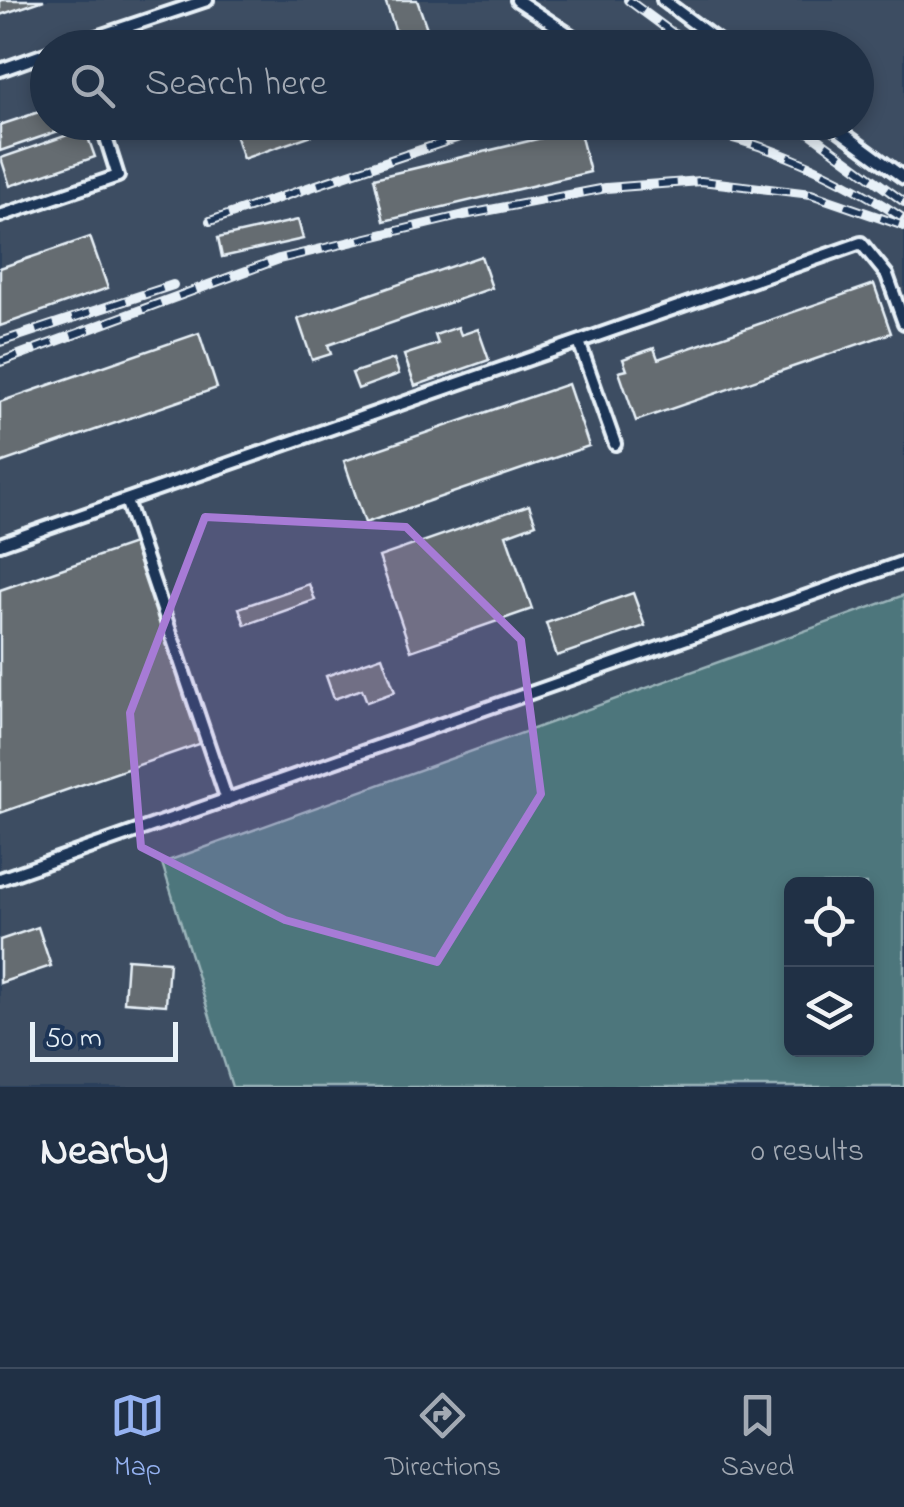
<!DOCTYPE html>
<style>
body{margin:0;font-family:"Indie Flower",sans-serif;background:#28384c;color:#f1f3f6}
.controls{position:absolute;right:30px;bottom:30px;display:grid;overflow:hidden;border-radius:15px;box-shadow:0 5px 15px #0003}
.controls button{width:90px;height:90px;display:grid;place-items:center;padding:0;border:0;border-bottom:2px solid #3d4b5e;background:#203045;color:#f1f3f6;font:50px sans-serif}
.scale{position:absolute;left:30px;bottom:25px;width:148px;box-sizing:border-box;padding-left:10px;border:5px solid #e8f1f8;border-top:0;font-size:28px;line-height:35px;white-space:nowrap;color:#e8f1f8;-webkit-text-stroke:8px #1d3557;paint-order:stroke}
.list{margin:0;padding:0;list-style:none}
h2{display:flex;justify-content:space-between;align-items:center;height:130px;margin:0;padding:0 40px;font-size:42px}
h2 small{font-size:32px;font-weight:400;color:#a2a9b3}
.icon{flex:none;width:55px;height:55px;fill:none;stroke:currentColor;stroke-width:2;stroke-linecap:round;stroke-linejoin:round}
.map{position:relative;flex:none;width:904px;height:1087px;overflow:hidden}
.search{position:absolute;background:#203045;box-shadow:0 5px 15px #0003;left:30px;right:30px;top:30px;height:110px;display:flex;align-items:center;gap:25px;box-sizing:border-box;padding:0 35px;border-radius:55px;color:#a2a9b3;font-size:38px}
.sheet{height:280px;background:#203045}
nav{display:flex;justify-content:space-around;align-items:center;box-sizing:border-box;height:140px;border-top:2px solid #3d4b5e;background:#203045;font-size:28px;color:#a2a9b3}
nav a{display:grid;justify-items:center;gap:5px}
nav .on{color:#95b2f1}
.map>svg:first-child{display:block}
.built{fill:#3c4d62;fill-rule:evenodd}
.green{fill:#4e767b;stroke:#9bb4ba;stroke-width:2.5;fill-rule:evenodd}
.building{fill:#656c71;stroke:#e8f1f8;stroke-width:2.5}
.lines{fill:none;stroke-linecap:round;stroke-linejoin:round}
.lane-casing{stroke:#e8f1f8;stroke-width:18}
.lane{stroke:#1d3557;stroke-width:10}
.rail-casing{stroke:#e8f1f8;stroke-width:10}
.rail{stroke:#1d3557;stroke-width:6;stroke-dasharray:19;stroke-linecap:butt}
.marked{fill:#a77bd6;fill-opacity:0.2;stroke:#a77bd6;stroke-width:8;stroke-linejoin:round}
</style>
<div class="map">
<svg width="904" height="1087" viewBox="0 0 904 1087">
<rect width="100%" height="100%" fill="#2b405c"/>
<filter id="ink" filterUnits="userSpaceOnUse"><feTurbulence type="fractalNoise" baseFrequency=".01" numOctaves="2"/><feDisplacementMap in="SourceGraphic" scale="20" xChannelSelector="R" yChannelSelector="G"/><feConvolveMatrix kernelMatrix="1 2 1 2 8 2 1 2 1" color-interpolation-filters="sRGB"/></filter>
<g filter="url(#ink)">
<path class="built" d="M0,0H904V595L162,863L232,1087H0ZM48,48H856V122H48Z"/>
<path class="green" d="M904,595V1087H232L162,863ZM792,884H866V1050H792Z"/>
<path class="building" d="M0,0H44L0,15Z
M385,0H417L430,37L401,47Z
M48,109V122L82,123L0,151V125Z
M231,122H315L318,133L243,159Z
M85,129L95,157L10,186L1,158Z
M579,129L590,172L384,221L374,178Z
M298,220L303,239L222,257L218,238Z
M90,237L108,288L0,326V268Z
M481,256L492,288L328,345L331,354L312,360L298,319Z
M874,284L891,333L636,421L619,372L627,370L623,359L654,348L658,359Z
M458,327L461,335L478,329L489,360L415,386L404,355L438,344L435,335Z
M199,333L217,388L0,463V402Z
M394,359L399,374L358,389L352,373Z
M568,384L589,446L365,523L344,461Z
M529,505L536,524L506,535L532,609L411,651L379,557Z
M136,543L205,742L0,813V590Z
M309,584L315,600L245,625L239,608Z
M633,593L645,626L557,656L546,623Z
M382,656L395,692L367,702L362,689L334,699L326,676Z
M38,927L51,966L0,983V940Z
M127,959L169,962L166,1005L124,1002Z"/>
<g class="lines">
<g class="lane-casing">
<path id="lane" d="M517,0L590,48
M663,0L727,48
M75,44L207,0
M0,70L48,53
M828,122L904,178
M0,216L118,176L101,122
M579,342L615,444
M126,500L227,800
M0,544L861,243L887,275L904,323
M0,879L904,562"/>
</g>
<use href="#lane" class="lane"/>
<g class="rail-casing">
<path id="rail" d="M628,0L693,48
M641,122C732,127 827,167 901,217
M795,122L904,202
M210,221L462,136L549,122
M0,342L173,285
M0,362L279,259L464,215L606,188L701,181L811,194L904,226"/>
</g>
<use href="#rail" class="rail"/>
</g>
</g>
<path class="marked" d="M205,517L406,527L521,640L541,794L437,962L285,920L141,847L130,713Z"/>
</svg>
<div class="controls">
<button><svg class="icon" aria-label="locate" viewBox="0 0 24 24"><circle cx="12" cy="12" r="6"/><path d="M12 2v4M12 18v4M2 12h4M18 12h4"/></svg></button>
<button><svg class="icon" aria-label="layers" viewBox="0 0 24 24"><path d="M12 4l9 5-9 5-9-5zM3 14l9 5 9-5"/></svg></button>
</div>
<div class="scale">50 m</div>
<div class="search"><svg class="icon" aria-label="search" viewBox="0 0 24 24"><circle cx="10" cy="10" r="6"/><path d="M15 15l6 6"/></svg>Search here</div>
</div>
<section class="sheet">
<h2>Nearby<small>0 results</small></h2>
<ul class="list">
</ul>
</section>
<nav>
<a class="on"><svg class="icon" aria-label="map" viewBox="0 0 24 24"><path d="M3 6l6-2 6 2 6-2v14l-6 2-6-2-6 2zM9 4v14M15 6v14"/></svg>Map</a>
<a><svg class="icon" aria-label="directions" viewBox="0 0 24 24"><path d="M12 3l9 9-9 9-9-9zM9 14v-3h6M13 9l2 2-2 2"/></svg>Directions</a>
<a><svg class="icon" aria-label="saved" viewBox="0 0 24 24"><path d="M7 4h10v16l-5-4-5 4z"/></svg>Saved</a>
</nav>
